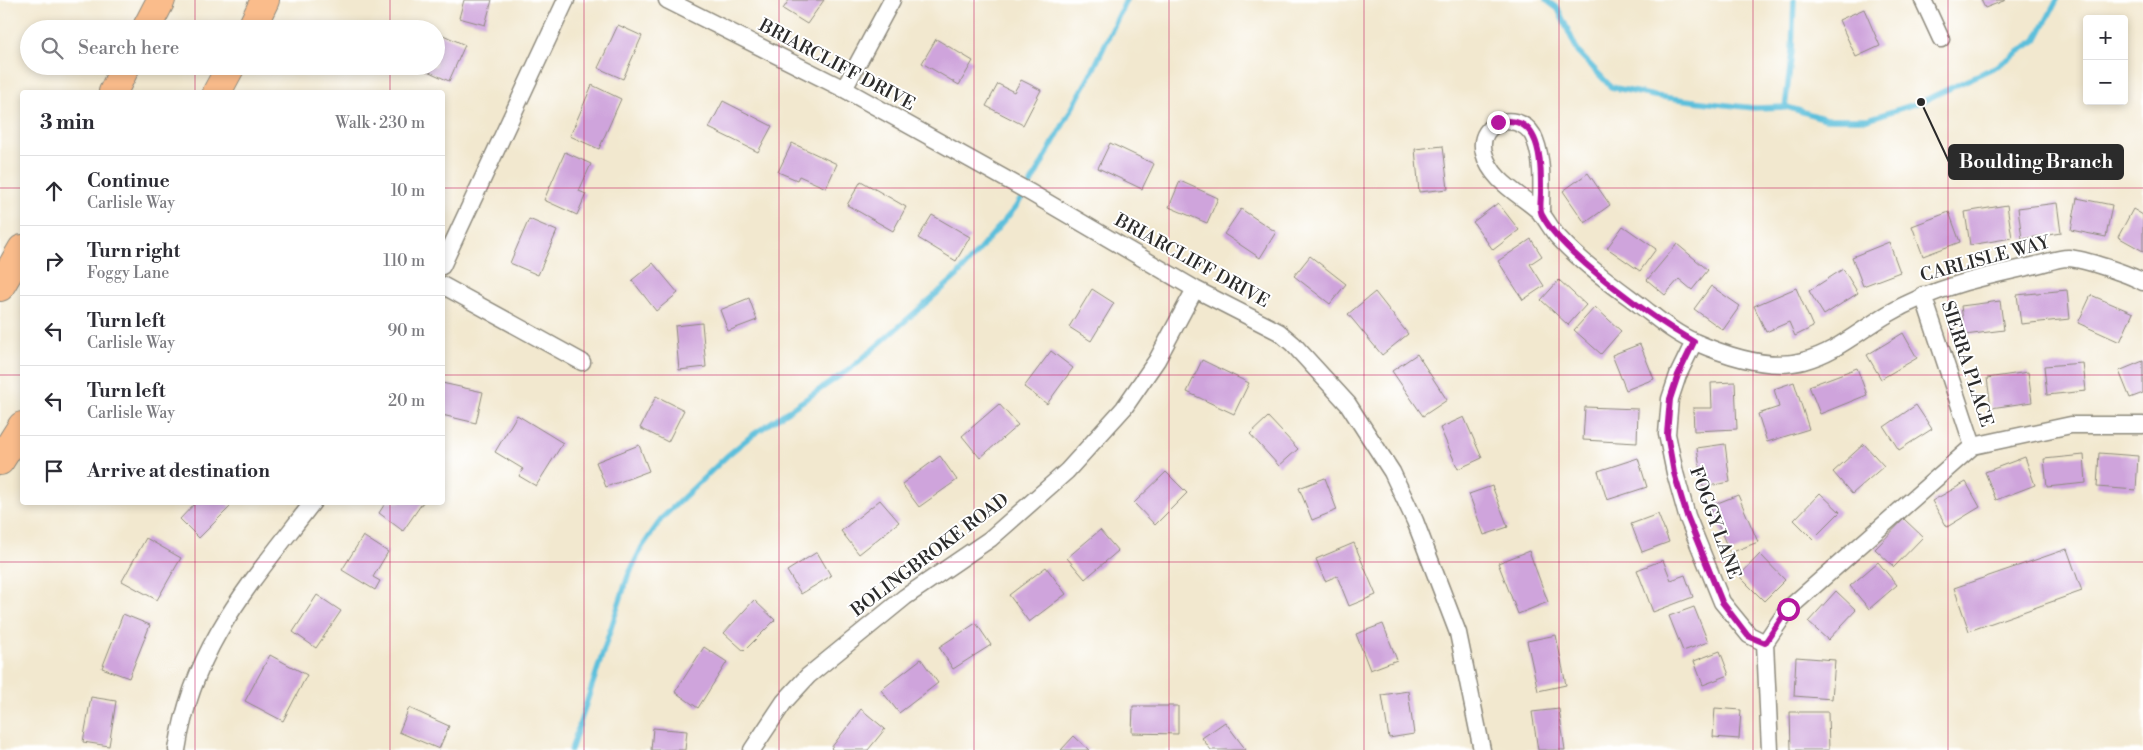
<!DOCTYPE html>
<meta charset="utf-8">
<style>
body{margin:0;font-family:"Libre Bodoni",serif;background:#f7f7f7;color:#2b2b33}
.controls{position:absolute;right:15px;top:15px;display:grid;overflow:hidden;border-radius:5px;box-shadow:0 2px 8px #0003}
.controls button{width:45px;height:45px;display:grid;place-items:center;padding:0;border:0;border-bottom:1px solid #e1e1e2;background:#fff;color:#2b2b33;font:25px sans-serif}
.stop{position:absolute;width:15px;height:15px;margin:-11px;border:4px solid #b5179e;border-radius:50%;background:#fff}
.stop.end{background:#b5179e;border-color:#fff;box-shadow:0 1px 5px #0008}
.list{margin:0;padding:0;list-style:none}
h2{display:flex;justify-content:space-between;align-items:center;height:65px;margin:0;padding:0 20px;font-size:21px}
h2 small{font-size:16px;font-weight:400;color:#7c7c81}
.list li{display:grid;grid-template-columns:32px 1fr auto;gap:15px;align-items:center;box-sizing:border-box;height:70px;padding:0 20px;border-top:1px solid #e1e1e2}
.list b{display:block;font-size:19px;white-space:nowrap}
.list p{margin:0;font-size:16px;white-space:nowrap;color:#7c7c81}
.list em{font-size:16px;font-style:normal;color:#7c7c81}
.icon{flex:none;width:28px;height:28px;fill:none;stroke:currentColor;stroke-width:2;stroke-linecap:round;stroke-linejoin:round}
.map{position:relative;flex:none;width:2143px;height:750px;overflow:hidden}
.search{position:absolute;background:#fff;box-shadow:0 2px 8px #0003;left:20px;top:20px;width:425px;height:55px;display:flex;align-items:center;gap:12px;box-sizing:border-box;padding:0 18px;border-radius:28px;color:#7c7c81;font-size:19px}
.panel{position:absolute;background:#fff;box-shadow:0 2px 8px #0003;left:20px;top:90px;width:425px;height:415px;border-radius:5px}
.map>svg:first-child{display:block}
.lines{fill:none;stroke-linecap:round;stroke-linejoin:round}
.stream{stroke:#5cbfdb;stroke-width:5.5}
.building{fill:#cfa4dc}
.street-casing{stroke:#8e8a7d;stroke-width:19}
.highway-casing{stroke:#8e8a7d;stroke-width:30}
.street{stroke:#fff;stroke-width:16}
.highway{stroke:#fabc8b;stroke-width:28}
.route{stroke:#b5179e;stroke-width:6}
.grid{fill:none;stroke:#c2185b;stroke-width:1;stroke-opacity:0.55}
.labels{text-anchor:middle;dominant-baseline:central;stroke-width:4;stroke-linejoin:round;paint-order:stroke}
.street-label{font-size:18px;fill:#2b2b2b;stroke:#fff}
.leader{fill:none;stroke:#2b2b2b;stroke-width:2}
.callout-dot{fill:#2b2b2b;stroke:#fff;stroke-width:2}
.callout{fill:#2b2b2b;stroke:#2b2b2b;stroke-width:2}
.callout-label{font-size:19px;text-anchor:middle;font-weight:bold;fill:#fff}
</style>
<div class="map">
<svg width="2143" height="750" viewBox="0 0 2143 750">
<rect width="100%" height="100%" fill="#fff"/>
<filter id="ink" filterUnits="userSpaceOnUse"><feTurbulence type="fractalNoise" baseFrequency=".02" numOctaves="2"/><feDisplacementMap in="SourceGraphic" scale="10" xChannelSelector="R" yChannelSelector="G"/><feConvolveMatrix kernelMatrix="1 2 1 2 8 2 1 2 1" color-interpolation-filters="sRGB"/></filter>
<filter id="wash" filterUnits="userSpaceOnUse"><feTurbulence type="fractalNoise" baseFrequency=".0096" numOctaves="4" result="noise"/><feDisplacementMap in="SourceGraphic" scale="20" xChannelSelector="R" yChannelSelector="G"/><feGaussianBlur stdDeviation="1.12" result="paint"/><feColorMatrix in="noise" values="0 0 0 0 0 0 0 0 0 0 0 0 0 0 0 0 0 1.4 0 .05"/><feComposite in="paint" operator="in"/></filter>
<g filter="url(#wash)">
<rect width="100%" height="100%" fill="#f2e8cf"/>
<g class="lines">
<path class="stream" d="M1546,0L1558,9L1578,52L1611,87L1654,96L1718,104L1754,108L1787,107L1826,119H1868L1896,110L1921,102L1999,65L2036,40L2057,0
M1785,108L1792,51L1794,0
M571,750L628,576L642,547L662,518L728,455L751,436L850,369L957,276L1015,208L1030,185L1093,70L1126,0"/>
</g>
<g id="blocks">
<path class="building" d="M464,0H492L485,25L459,18Z
M789,0H824L807,24L783,9Z
M1981,0H2006L1985,8Z
M1864,9L1880,46L1856,57L1839,20Z
M618,25L642,36L623,79L598,68Z
M441,34L465,45L449,81L425,70L426,66H436V44Z
M936,39L973,61L959,85L922,63Z
M1021,80L1041,90L1023,125L986,106L998,84L1014,92Z
M592,85L621,99L599,149L570,136Z
M723,101L772,126L758,152L709,128Z
M792,143L837,164L826,188L799,176L797,180L778,172Z
M1110,143L1154,164L1142,189L1098,168Z
M1443,146L1448,189L1419,192L1415,149Z
M565,152L591,164L579,191L586,194L577,215L544,200Z
M1588,173L1610,205L1585,223L1563,191Z
M861,181L906,207L893,231L847,205Z
M1180,181L1218,198L1207,223L1169,207Z
M2077,198L2112,205L2106,237L2071,230Z
M1498,203L1519,230L1493,250L1473,222Z
M2057,203L2061,233L2022,239L2018,208Z
M2007,205L2012,238L1970,245L1965,212Z
M1241,209L1276,232L1260,258L1224,234Z
M2133,209L2143,215V251L2118,237Z
M1949,212L1960,242L1923,256L1912,226Z
M932,215L970,237L956,261L918,238Z
M529,219L557,231L538,275L510,263Z
M1623,226L1656,249L1640,271L1607,248Z
M1531,239L1542,256L1530,264L1544,286L1523,300L1498,261Z
M1889,242L1900,272L1863,286L1852,257Z
M1677,244L1708,270L1692,290L1679,279L1665,295L1647,280Z
M1310,256L1346,284L1330,304L1294,276Z
M653,263L678,293L656,311L632,280Z
M1843,269L1858,293L1824,315L1809,291Z
M1559,280L1586,305L1568,325L1541,300Z
M1711,286L1740,306L1723,330L1694,309Z
M1796,288L1813,327L1795,336L1789,322L1766,332L1754,306Z
M1092,289L1114,303L1091,341L1069,327Z
M2067,290L2070,319L2021,324L2017,295Z
M1375,292L1408,334L1382,355L1348,314Z
M2091,295L2133,313L2120,342L2078,323Z
M749,298L757,320L728,331L720,310Z
M2000,301L2004,330L1965,335L1961,306Z
M1595,307L1621,331L1601,354L1574,330Z
M702,323L706,367L679,370L675,326Z
M1903,333L1917,358L1881,379L1867,355Z
M1640,344L1654,379L1626,390L1612,355Z
M1051,351L1073,368L1047,404L1024,387Z
M1417,354L1447,400L1423,416L1392,371Z
M1202,360L1249,383L1234,414L1187,392Z
M2143,361V393L2130,398L2119,371Z
M2083,363L2086,391L2047,395L2044,366Z
M1857,368L1867,395L1820,414L1809,386Z
M2028,372L2032,402L1991,408L1987,378Z
M1735,382L1737,429L1694,431L1693,408H1712L1711,383Z
M1794,382L1809,429L1767,442L1758,414L1779,407L1774,389Z
M442,383L483,392L476,423L442,415Z
M656,396L684,410L668,442L640,428Z
M999,404L1018,425L980,458L962,436Z
M1916,405L1932,429L1899,450L1884,427Z
M1585,407L1638,409L1637,443L1583,440Z
M517,415L563,443L536,486L519,476L523,469L495,452Z
M1268,417L1298,449L1279,466L1250,434Z
M1464,417L1482,458L1458,469L1440,428Z
M1725,444L1730,482L1703,487L1697,448Z
M1864,444L1884,466L1852,494L1833,472Z
M639,445L649,471L606,487L596,462Z
M2099,453L2138,456L2136,490L2097,487Z
M2084,455L2086,483L2047,487L2044,459Z
M940,456L957,480L919,507L902,484Z
M2025,457L2035,485L1996,500L1985,472Z
M1638,458L1647,487L1607,500L1598,471Z
M1166,472L1187,493L1155,525L1134,503Z
M1325,478L1337,510L1312,520L1299,488Z
M1966,482L1980,507L1947,527L1932,501Z
M1492,486L1508,527L1484,535L1469,494Z
M1820,493L1840,512L1813,539L1794,520Z
M1738,495L1758,542L1730,553L1710,506Z
M880,500L899,522L859,554L841,531Z
M196,502H226L230,507L199,538L180,519Z
M386,502H423L403,531L379,513Z
M1658,514L1669,542L1642,552L1631,524Z
M1904,519L1923,537L1894,567L1875,549Z
M1100,530L1118,551L1085,579L1067,558Z
M363,536L388,552L373,577L380,581L375,590L342,570Z
M146,538L181,558L157,600L122,581Z
M1354,543L1376,595L1349,606L1337,576L1325,581L1316,559Z
M2067,549L2082,591L1969,631L1954,588Z
M1529,551L1548,602L1518,614L1498,563Z
M817,552L831,576L801,594L787,571Z
M1760,554L1785,580L1764,601L1739,576Z
M1663,560L1671,580L1685,575L1693,597L1653,612L1637,570Z
M1878,562L1897,585L1869,609L1850,586Z
M1046,567L1066,594L1029,622L1009,595Z
M1836,591L1856,610L1828,640L1808,622Z
M317,595L341,611L316,648L293,632Z
M754,600L775,620L744,651L724,633Z
M1694,607L1708,642L1683,651L1669,616Z
M123,614L150,625L129,678L102,668Z
M976,623L991,645L953,669L939,647Z
M1383,624L1397,660L1370,670L1356,634Z
M1556,635L1566,685L1538,691L1527,641Z
M704,647L727,662L698,708L675,692Z
M1720,651L1729,675L1703,685L1694,661Z
M270,655L307,675L283,721L245,701Z
M1796,657L1835,660L1832,699L1794,696Z
M921,659L938,683L899,713L881,690Z
M1408,691L1414,734L1389,738L1382,695Z
M91,697L116,701L109,746L83,742Z
M1133,706H1178V734L1132,733Z
M409,708L449,726L439,749L399,732Z
M1715,708L1741,710L1739,739L1713,737Z
M861,709L885,729L868,750H833L831,748Z
M1559,709L1565,750H1538L1532,712Z
M1790,712H1828L1829,750H1791Z
M1225,722L1246,750H1211L1202,738Z
M653,728L687,731L685,750H651Z
M1074,736L1089,750H1061Z"/>
</g>
</g>
<g filter="url(#ink)">
<use href="#blocks" fill-opacity="0" stroke="#8e8a7d" stroke-width="1"/>
<g class="lines">
<g class="street-casing">
<path id="street" d="M667,0L844,89L1031,193L1195,289L1279,332L1293,344L1348,404L1392,472L1415,521L1458,633L1482,750
M1923,0L1941,39
M844,89L892,0
M1541,214C1541,190 1544,163 1535,140C1524,109 1475,119 1484,153C1491,181 1520,194 1540,212C1547,220 1552,231 1559,238C1583,264 1613,285 1641,306C1658,319 1675,334 1695,342C1725,355 1770,370 1803,361C1835,353 1859,331 1888,314C1932,288 1982,277 2032,266C2043,264 2057,258 2068,258C2084,259 2129,274 2143,282
M442,266L566,0
M442,285L582,362
M1923,295L1973,446
M1694,342L1678,375L1670,399L1667,434L1675,473L1687,516L1722,602L1749,635L1765,643
M177,750C193,645 251,583 313,502
M752,750L784,702L808,676L905,597L990,539L1067,471L1124,408L1157,360L1195,289
M1770,750L1765,643L1788,609L1973,446L2071,425H2143"/>
</g>
<g class="highway-casing">
<path id="highway" d="M146,29L161,0
M251,29L265,0
M113,92L126,66
M217,92L231,66
M0,287L22,249
M0,461L22,426"/>
</g>
<use href="#street" class="street"/>
<use href="#highway" class="highway"/>
</g>
</g>
<g class="lines" filter="url(#ink)">
<path class="route" d="M1498,122C1542,113 1541,163 1541,193C1541,200 1539,210 1542,215C1563,255 1654,319 1694,342L1678,375L1670,399L1667,434L1674,473L1687,516L1722,602L1748,636L1765,643L1788,609"/>
</g>
<path class="grid" d="M195,0V29M390,0V29M584,0V750M779,0V750M974,0V750M1169,0V750M1364,0V750M1559,0V750M1753,0V750M1948,0V750M195,66V92M390,66V92M0,188H22M442,188H2143M0,375H22M442,375H2143M195,502V750M390,502V750M0,562H2143"/>
<g class="labels">
<g class="street-label">
<text transform="translate(837 65) rotate(28)">BRIARCLIFF DRIVE</text>
<text transform="translate(1985 259) rotate(-15)">CARLISLE WAY</text>
<text transform="translate(1192 261) rotate(29)">BRIARCLIFF DRIVE</text>
<text transform="translate(1967 364) rotate(72)">SIERRA PLACE</text>
<text transform="translate(1715 523) rotate(70)">FOGGY LANE</text>
<text transform="translate(930 555) rotate(-37)">BOLINGBROKE ROAD</text>
</g>
</g>
<path class="leader" d="M1921 102L1949 162"/>
<circle class="callout-dot" cx="1921" cy="102" r="5"/>
<rect class="callout" x="1949" y="145" width="174" height="34" rx="5"/>
<g class="callout-label">
<text x="2036" y="168">Boulding Branch</text>
</g>
</svg>
<div class="controls">
<button>+</button>
<button>−</button>
</div>
<div class="stop" style="left:1788px;top:609px"></div>
<div class="stop end" style="left:1498px;top:122px"></div>
<div class="search"><svg class="icon" aria-label="search" viewBox="0 0 24 24"><circle cx="10" cy="10" r="6"/><path d="M15 15l6 6"/></svg>Search here</div>
<section class="panel">
<h2>3 min<small>Walk · 230 m</small></h2>
<ul class="list">
<li><svg class="icon" aria-label="ahead" viewBox="0 0 24 24"><path d="M12 20V5M6 11l6-6 6 6"/></svg><div><b>Continue</b><p>Carlisle Way</p></div><em>10 m</em></li>
<li><svg class="icon" aria-label="right" viewBox="0 0 24 24"><path d="M7 20v-9h11M14 6l5 5-5 5"/></svg><div><b>Turn right</b><p>Foggy Lane</p></div><em>110 m</em></li>
<li><svg class="icon" aria-label="left" viewBox="0 0 24 24"><path d="M17 20v-9H6M10 6l-5 5 5 5"/></svg><div><b>Turn left</b><p>Carlisle Way</p></div><em>90 m</em></li>
<li><svg class="icon" aria-label="left" viewBox="0 0 24 24"><path d="M17 20v-9H6M10 6l-5 5 5 5"/></svg><div><b>Turn left</b><p>Carlisle Way</p></div><em>20 m</em></li>
<li><svg class="icon" aria-label="arrive" viewBox="0 0 24 24"><path d="M6 21V4h12l-3 4 3 4H6"/></svg><div><b>Arrive at destination</b></div></li>
</ul>
</section>
</div>
